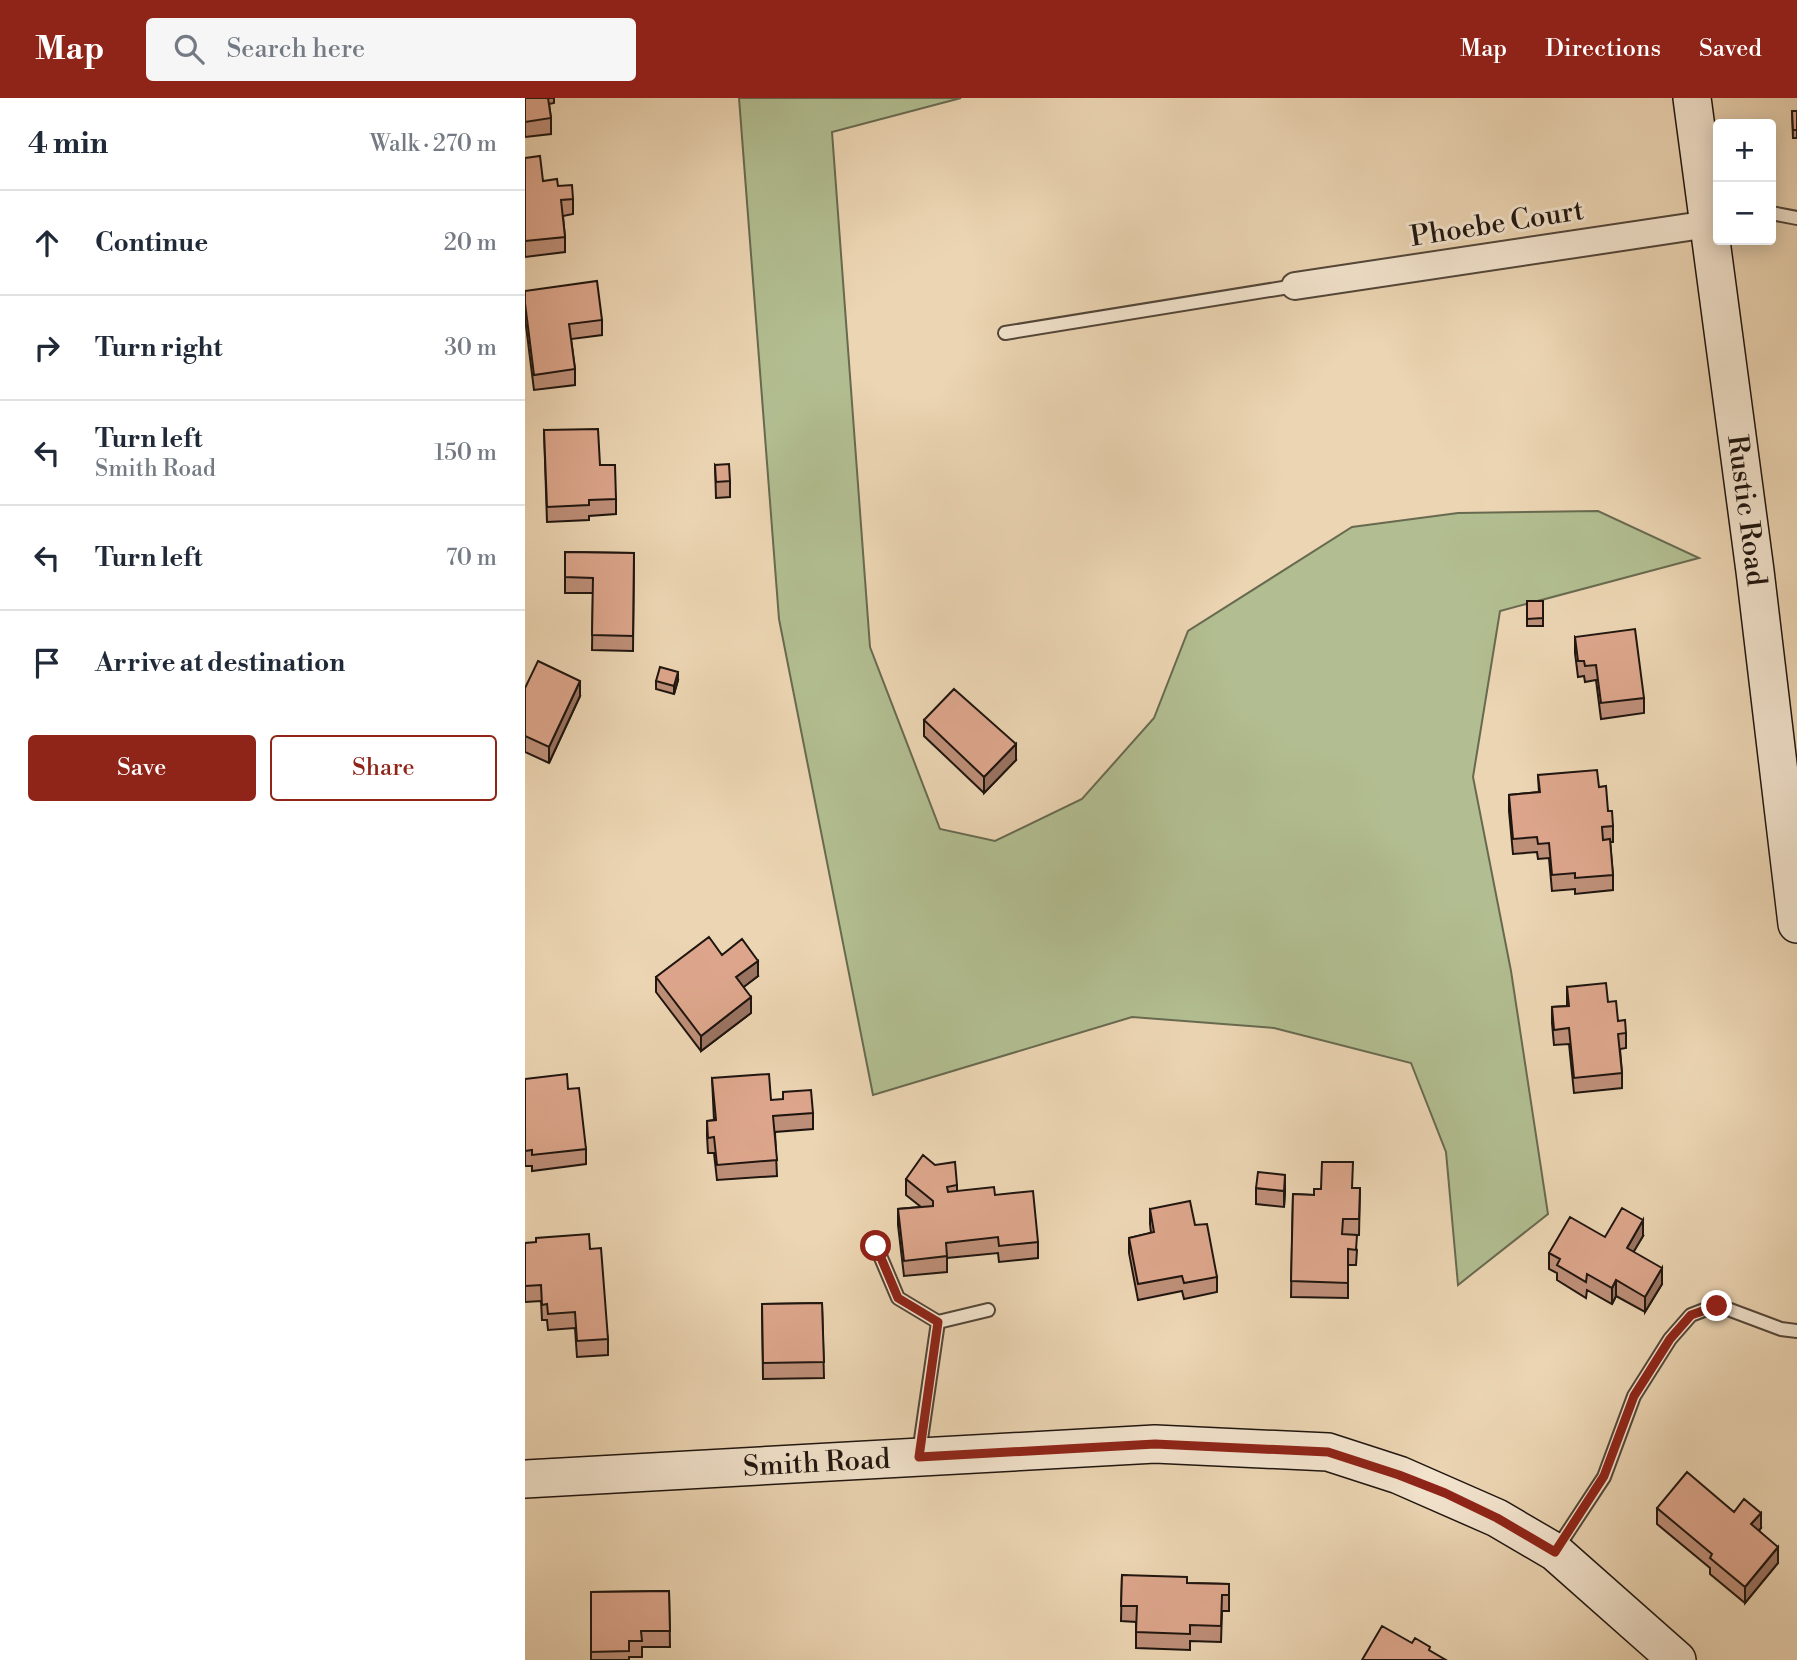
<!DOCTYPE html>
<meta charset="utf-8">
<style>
body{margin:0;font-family:"Libre Bodoni",serif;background:#f6f6f7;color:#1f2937}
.controls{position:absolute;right:21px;top:21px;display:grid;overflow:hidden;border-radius:7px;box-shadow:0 4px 18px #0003}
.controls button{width:63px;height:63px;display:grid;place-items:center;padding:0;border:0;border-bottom:2px solid #e0e1e3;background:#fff;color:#1f2937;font:35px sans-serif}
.stop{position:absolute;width:21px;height:21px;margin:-16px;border:5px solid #8f2418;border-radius:50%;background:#fff}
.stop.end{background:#8f2418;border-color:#fff;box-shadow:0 2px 7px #0008}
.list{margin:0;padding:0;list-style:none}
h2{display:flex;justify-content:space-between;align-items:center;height:91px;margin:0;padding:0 28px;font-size:30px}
h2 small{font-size:23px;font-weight:400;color:#747a83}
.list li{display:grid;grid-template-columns:46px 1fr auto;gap:21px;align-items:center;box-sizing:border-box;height:105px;padding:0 28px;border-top:2px solid #e0e1e3}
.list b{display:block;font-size:26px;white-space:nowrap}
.list p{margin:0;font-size:23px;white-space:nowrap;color:#747a83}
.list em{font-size:23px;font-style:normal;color:#747a83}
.actions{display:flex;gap:14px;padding:21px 28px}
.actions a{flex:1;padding:16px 0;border:2px solid #8f2418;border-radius:7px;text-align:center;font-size:24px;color:#8f2418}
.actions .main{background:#8f2418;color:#fff}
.icon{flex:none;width:38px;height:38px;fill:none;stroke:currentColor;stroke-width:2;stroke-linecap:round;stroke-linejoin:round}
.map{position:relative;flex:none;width:1272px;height:1562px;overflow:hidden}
header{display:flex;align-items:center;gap:42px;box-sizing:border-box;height:98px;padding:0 35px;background:#8f2418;color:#fff}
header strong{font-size:33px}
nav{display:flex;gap:38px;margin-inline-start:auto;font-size:24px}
.search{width:490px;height:63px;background:#f6f6f7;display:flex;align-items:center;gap:18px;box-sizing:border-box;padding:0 24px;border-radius:7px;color:#747a83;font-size:26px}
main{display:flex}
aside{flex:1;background:#fff}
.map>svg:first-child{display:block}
.green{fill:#b2be91;stroke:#686a50;stroke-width:2}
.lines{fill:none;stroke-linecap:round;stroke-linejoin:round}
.lane-casing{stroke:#524538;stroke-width:16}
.street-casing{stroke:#524538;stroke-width:30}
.secondary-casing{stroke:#1f150f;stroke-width:40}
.lane{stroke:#f3e4ce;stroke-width:12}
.street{stroke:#f3e4ce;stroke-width:26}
.secondary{stroke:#f3e4ce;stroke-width:37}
.wall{fill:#be8f78;stroke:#1f150f;stroke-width:2}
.shaded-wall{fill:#9b7462;stroke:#1f150f;stroke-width:2}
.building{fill:#dda68c;stroke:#1f150f;stroke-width:2}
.route{stroke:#8f2418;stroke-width:9}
.labels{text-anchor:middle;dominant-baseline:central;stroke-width:6;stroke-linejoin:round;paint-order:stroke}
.street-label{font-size:28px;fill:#1f150f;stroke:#f3e4ce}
</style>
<header>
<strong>Map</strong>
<div class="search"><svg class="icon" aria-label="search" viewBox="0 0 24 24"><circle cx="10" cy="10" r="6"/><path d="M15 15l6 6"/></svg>Search here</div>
<nav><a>Map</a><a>Directions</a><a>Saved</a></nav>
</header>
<main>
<aside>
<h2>4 min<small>Walk · 270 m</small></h2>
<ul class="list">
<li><svg class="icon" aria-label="ahead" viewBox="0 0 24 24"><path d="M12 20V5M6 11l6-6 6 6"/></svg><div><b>Continue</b></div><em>20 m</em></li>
<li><svg class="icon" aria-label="right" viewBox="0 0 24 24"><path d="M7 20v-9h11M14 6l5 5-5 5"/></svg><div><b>Turn right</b></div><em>30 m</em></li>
<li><svg class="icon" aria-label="left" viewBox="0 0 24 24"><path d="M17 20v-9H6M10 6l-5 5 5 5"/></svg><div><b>Turn left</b><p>Smith Road</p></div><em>150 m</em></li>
<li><svg class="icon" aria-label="left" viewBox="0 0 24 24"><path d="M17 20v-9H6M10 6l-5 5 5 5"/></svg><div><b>Turn left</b></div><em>70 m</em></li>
<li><svg class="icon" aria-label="arrive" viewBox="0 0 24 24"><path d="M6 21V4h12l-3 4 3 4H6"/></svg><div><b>Arrive at destination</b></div></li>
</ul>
<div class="actions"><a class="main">Save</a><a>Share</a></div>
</aside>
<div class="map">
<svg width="1272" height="1562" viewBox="0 0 1272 1562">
<rect width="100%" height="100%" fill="#ecd5b3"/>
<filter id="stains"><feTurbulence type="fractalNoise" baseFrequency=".00286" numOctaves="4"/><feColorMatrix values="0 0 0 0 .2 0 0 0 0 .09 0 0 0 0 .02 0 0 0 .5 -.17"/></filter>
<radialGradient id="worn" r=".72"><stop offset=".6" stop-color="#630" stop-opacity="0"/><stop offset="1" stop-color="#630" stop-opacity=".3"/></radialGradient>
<path class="green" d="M214,0H436L307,34L345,549L415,731L470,743L557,701L629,620L663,533L827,429L933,415L1073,413L1174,460L975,513L948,679L986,873L1023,1116L933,1187L921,1054L886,965L749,930L607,919L348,997L254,521Z"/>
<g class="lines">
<g class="lane-casing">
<path id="lane" d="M1246,115L1272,120
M480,235L770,188
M351,1148L373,1200L413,1224L394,1355
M413,1224L463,1212
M1031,1452L1079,1379L1109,1298L1145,1241L1166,1217L1192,1207L1256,1231L1272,1233"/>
</g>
<g class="street-casing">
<path id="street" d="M770,188L1184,126"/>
</g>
<g class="secondary-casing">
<g id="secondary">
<path id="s1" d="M1167,0L1230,473L1272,826"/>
<path id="s2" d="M0,1381L630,1346L803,1354L874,1377L972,1420L1030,1454L1152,1562"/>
</g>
</g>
<use href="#lane" class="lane"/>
<use href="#street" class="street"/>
<use href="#secondary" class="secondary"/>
</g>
<path class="wall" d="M0,0H29V5L24,6L26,20V36L0,39Z
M1267,13H1272V40H1268Z
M0,60L18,83L33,88L48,101V116L38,118L40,139V154L0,159Z
M0,193L77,222V237L46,241L50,271V287L9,292L0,220Z
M19,332L75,367L91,401V416L64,418V422L22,424Z
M190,367L205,383V399L191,400Z
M40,454L109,455L108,553L67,552L68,495H40Z
M1002,503H1018V528H1002Z
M1050,539L1119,600V615L1076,621L1071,582L1060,584L1059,578L1053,579L1050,555Z
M153,582L149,596L131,591V583Z
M0,590L55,598L24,665L0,654Z
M399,622L491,662L459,695L399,638Z
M1013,677L1074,689L1083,713L1088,728V744H1085L1088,777V792L1050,796V791L1027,793L1024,760L1013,761L1012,754L988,756L984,713V697L1014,694Z
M197,857L233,878L218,889L226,915L176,953L131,894V879Z
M1042,889L1083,904L1093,923L1101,935V950L1095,951L1097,975V990L1049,995L1044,946L1029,947L1027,925V909L1042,908Z
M187,980L246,1002L288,1015V1031L250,1034L252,1078L192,1082L189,1055H183L182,1038V1023L189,1022Z
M0,981L43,991L61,1051V1066L7,1073V1068H0Z
M381,1081L432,1087V1093L470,1097L513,1144V1160L474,1164L473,1155L422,1160V1174L379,1178L373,1127V1111L396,1109L381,1097Z
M731,1090L760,1093L759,1109L731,1106Z
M827,1090H835L834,1137H823L832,1152L831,1167H823V1200L766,1199L768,1096L789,1097Z
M625,1111L670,1127L692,1179V1194L659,1201L657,1193L613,1202L604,1155V1140L626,1135L625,1126Z
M1118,1138L1108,1154L1137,1186L1120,1214L1091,1198L1087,1206L1062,1192L1061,1200L1032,1182V1175L1024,1171V1155L1080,1139Z
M0,1145L65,1151L83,1241V1257L52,1259L50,1230L23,1232L22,1222H17L16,1203L0,1204Z
M297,1205L299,1280L238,1281L237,1206Z
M1132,1410L1209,1414L1236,1430L1234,1432L1253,1465L1220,1505L1185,1476V1470L1132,1426Z
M597,1477L662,1485L704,1486V1513H697L696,1544L665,1543V1552L611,1550V1524L596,1523Z
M144,1493L145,1549H117V1559H104V1562H66V1494Z"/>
<path class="shaded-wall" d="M153,574V582L149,596V588Z
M55,583V598L24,665V649Z
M491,646V662L459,695V679Z
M233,863V878L211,895V879Z
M226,899V915L176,953V938Z
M760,1077V1093L759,1109V1093Z
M1118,1122V1138L1102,1165V1150Z
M1137,1170V1186L1120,1214V1199Z
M1091,1182V1198L1087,1206V1190Z
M1236,1415V1430L1226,1441V1426Z
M1253,1449V1465L1220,1505V1489Z"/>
<path class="building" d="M0,0H23L26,20L0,24Z
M1267,13H1272V32H1268Z
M15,58L18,83L32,81L33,88L47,87L48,101L36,102L40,139L0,143V60Z
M72,183L77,222L44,226L50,271L9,277L0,205V193Z
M73,331L75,367H90L91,401L64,402V407L22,409L19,332Z
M204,366L205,383L191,384L190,367Z
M40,454L109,455L108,538L67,537L68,480L40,479Z
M1002,503H1018V520L1002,521Z
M1110,531L1119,600L1076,605L1071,567L1060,568L1059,563H1053L1050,539Z
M13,563L55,583L24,649L0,638V590Z
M135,569L153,574L149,588L131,583Z
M429,591L491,646L459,679L399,622Z
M1072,672L1074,689L1081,688L1083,713H1087L1088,728L1077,729L1078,742L1085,741L1088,777L1050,780V775L1027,777L1024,745L1013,746L1012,739L988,741L984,697L1015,694L1013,677Z
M184,839L197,857L217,841L233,863L211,879L226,899L176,938L131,879Z
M1081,885L1083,904L1091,903L1093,923L1100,922L1101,935L1093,936L1097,975L1049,980L1044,930L1029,932L1027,909L1044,908L1042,889Z
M42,976L43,991L54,990L61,1051L7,1057V1052L0,1053V981Z
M244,976L246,1002L258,1001V994L286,992L288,1015L248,1018L252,1062L192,1067L189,1039L183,1040L182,1023L191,1022L187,980Z
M398,1057L410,1067L430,1064L432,1087L422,1089L423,1094L469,1089L470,1097L508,1093L513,1144L474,1148L473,1139L421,1145L422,1158L379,1163L373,1111L408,1108V1103L381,1081Z
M797,1064H828L827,1090H835L834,1121H818L817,1136L832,1137L831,1152L823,1151V1185L766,1183L768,1096L789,1097V1091H796Z
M733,1074L760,1077L759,1093L731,1090Z
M665,1103L670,1127L682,1126L692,1179L659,1185L657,1178L613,1186L604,1140L629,1134L625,1111Z
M1097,1110L1118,1122L1102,1150L1137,1170L1120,1199L1091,1182L1087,1190L1062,1176L1061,1184L1032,1167L1035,1161L1024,1155L1045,1119L1080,1139Z
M64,1136L65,1151L76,1150L83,1241L52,1243L50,1214L23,1216L22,1206L17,1207L16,1187L0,1188V1145L11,1144V1140Z
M297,1205L299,1264L238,1265L237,1206Z
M1162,1374L1209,1414L1219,1401L1236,1415L1226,1426L1253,1449L1220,1489L1185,1460L1187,1456L1132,1410Z
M597,1477L662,1479V1485L704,1486V1497H697L696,1528L665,1527V1536L611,1534L612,1508H596Z
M144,1493L145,1533H116L117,1543H104V1553L66,1554V1494Z
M857,1528L887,1545L890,1540L905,1549L904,1552L921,1562H837Z"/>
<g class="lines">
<path class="route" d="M351,1148L373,1200L413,1224L394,1359L630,1346L803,1354L874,1377L920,1395L972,1420L1030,1454L1079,1378L1109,1298L1145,1241L1166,1217L1192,1208"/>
</g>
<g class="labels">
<g class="street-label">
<text transform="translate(972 126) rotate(-9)">Phoebe Court</text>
<text stroke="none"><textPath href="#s1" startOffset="416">Rustic Road</textPath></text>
<text stroke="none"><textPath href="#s2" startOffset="292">Smith Road</textPath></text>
</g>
</g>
<rect width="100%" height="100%" filter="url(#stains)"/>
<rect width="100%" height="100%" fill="url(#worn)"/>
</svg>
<div class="controls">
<button>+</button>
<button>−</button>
</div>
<div class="stop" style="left:351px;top:1148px"></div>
<div class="stop end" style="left:1192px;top:1208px"></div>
</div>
</main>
